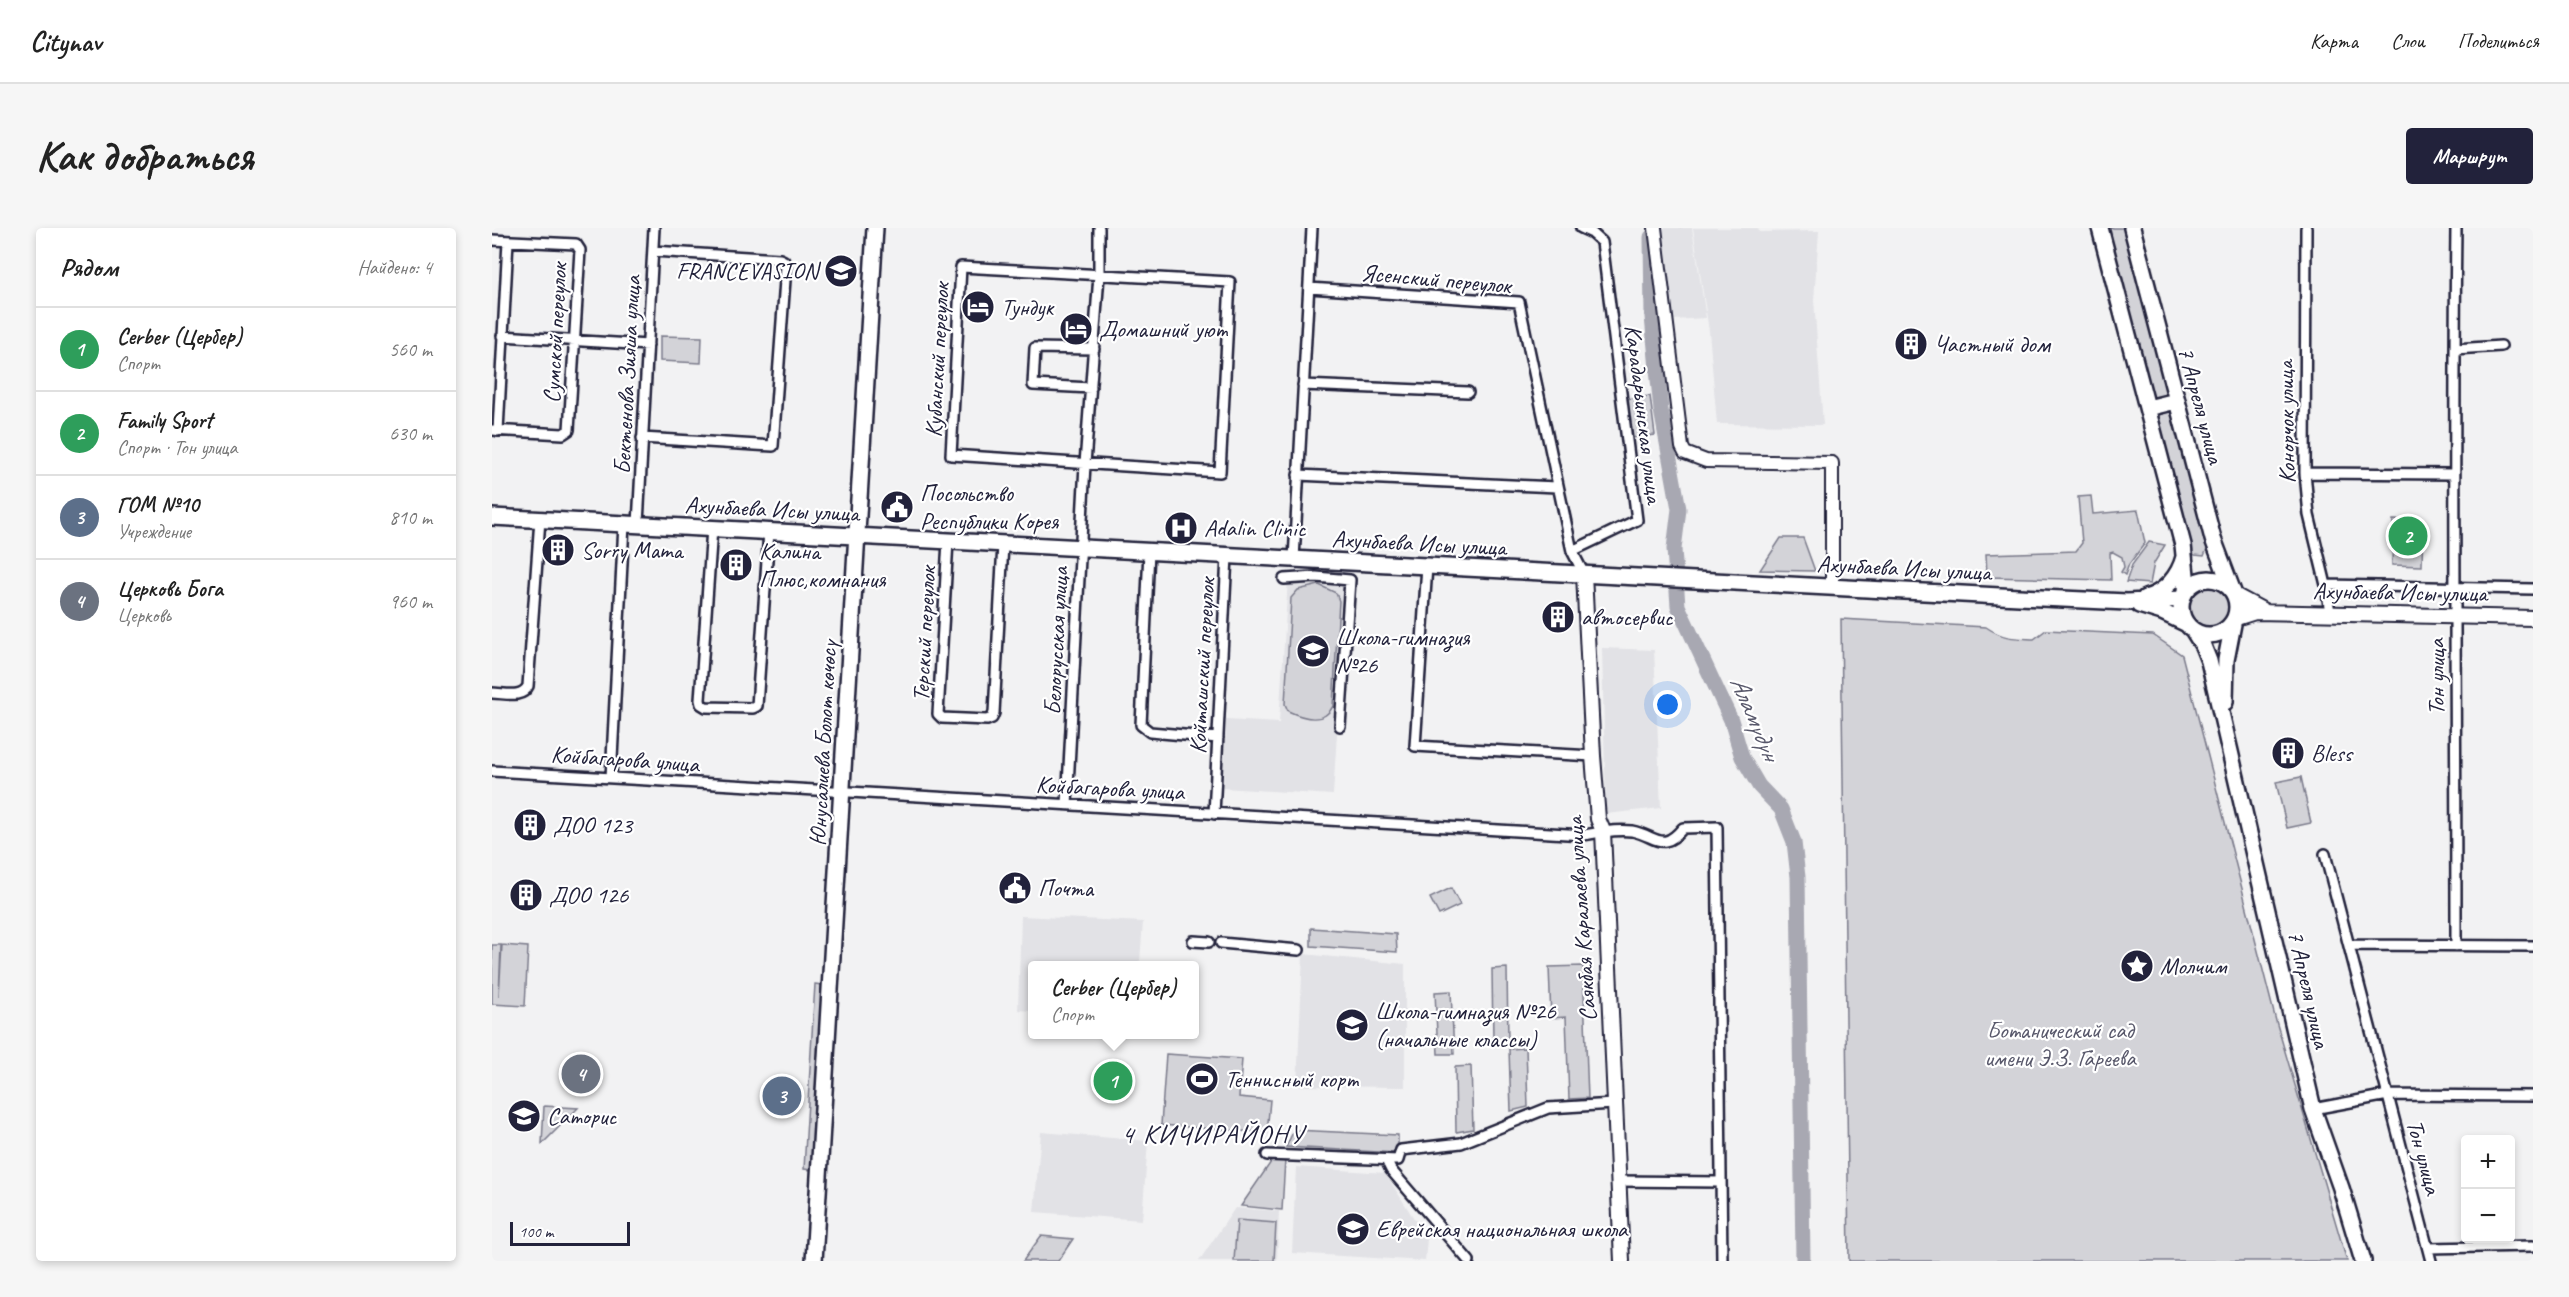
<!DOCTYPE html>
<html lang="ru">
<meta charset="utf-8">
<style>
body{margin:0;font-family:Caveat,sans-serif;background:#f6f6f6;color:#222}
.controls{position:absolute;right:18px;bottom:18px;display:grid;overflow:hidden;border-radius:6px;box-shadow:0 3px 9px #0003}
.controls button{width:54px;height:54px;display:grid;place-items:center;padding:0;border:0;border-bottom:2px solid #e0e0e0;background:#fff;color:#222;font:30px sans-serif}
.scale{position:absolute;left:18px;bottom:15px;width:120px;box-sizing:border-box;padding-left:6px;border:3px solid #22223b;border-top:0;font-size:16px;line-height:21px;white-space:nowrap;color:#22223b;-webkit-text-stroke:4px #fff;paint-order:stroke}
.you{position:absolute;left:1176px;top:477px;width:21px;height:21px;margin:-15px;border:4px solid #fff;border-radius:50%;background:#1a73e8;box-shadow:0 0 0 9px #1a73e833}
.badge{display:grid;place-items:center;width:39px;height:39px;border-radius:50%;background:#22223b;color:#fff;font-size:20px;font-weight:700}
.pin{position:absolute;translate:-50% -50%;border:3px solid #fff;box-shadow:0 2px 6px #0006}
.popup{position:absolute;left:536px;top:733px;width:171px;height:78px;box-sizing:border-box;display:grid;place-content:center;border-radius:6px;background:#fff;filter:drop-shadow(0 2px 4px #0005);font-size:20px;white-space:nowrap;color:#767676}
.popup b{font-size:22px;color:#222}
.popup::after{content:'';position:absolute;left:50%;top:100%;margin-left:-12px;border:12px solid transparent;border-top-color:#fff}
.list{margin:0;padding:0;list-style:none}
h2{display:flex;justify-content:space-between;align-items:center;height:78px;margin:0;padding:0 24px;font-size:26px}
h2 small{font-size:20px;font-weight:400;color:#767676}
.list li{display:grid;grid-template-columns:39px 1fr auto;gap:18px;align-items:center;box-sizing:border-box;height:84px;padding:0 24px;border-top:2px solid #e0e0e0}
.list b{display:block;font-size:22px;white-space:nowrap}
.list p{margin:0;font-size:20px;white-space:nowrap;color:#767676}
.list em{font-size:20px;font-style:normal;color:#767676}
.map{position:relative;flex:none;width:2041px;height:1033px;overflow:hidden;border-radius:6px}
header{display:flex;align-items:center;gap:36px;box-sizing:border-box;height:84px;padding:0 30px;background:#fff;border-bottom:2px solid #e0e0e0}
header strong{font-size:28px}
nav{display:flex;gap:33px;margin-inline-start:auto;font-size:21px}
.intro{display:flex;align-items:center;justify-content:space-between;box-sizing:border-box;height:144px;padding:0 36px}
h1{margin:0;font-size:42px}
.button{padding:15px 27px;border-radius:6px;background:#22223b;color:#fff;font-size:21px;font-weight:700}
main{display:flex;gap:36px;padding:0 36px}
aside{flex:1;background:#fff;border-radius:6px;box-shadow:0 3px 9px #0003}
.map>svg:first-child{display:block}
.built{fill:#e2e2e6}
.green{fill:#d3d3d8;stroke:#7a7a8a;stroke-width:1.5}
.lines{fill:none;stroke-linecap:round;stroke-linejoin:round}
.river{stroke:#a8a8b2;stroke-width:15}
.minor-casing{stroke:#22223b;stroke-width:14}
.tertiary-casing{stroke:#22223b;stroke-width:16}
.secondary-casing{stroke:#22223b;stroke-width:18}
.primary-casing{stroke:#22223b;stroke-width:20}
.minor{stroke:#fff;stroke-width:9}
.tertiary{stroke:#fff;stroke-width:12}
.secondary{stroke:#fff;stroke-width:14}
.primary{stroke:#fff;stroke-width:15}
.labels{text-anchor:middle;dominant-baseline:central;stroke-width:4.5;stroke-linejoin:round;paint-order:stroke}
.poi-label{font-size:24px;fill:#22223b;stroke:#fff;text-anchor:start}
.street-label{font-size:24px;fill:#22223b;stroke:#fff}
.park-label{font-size:24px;fill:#57576a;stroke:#fff}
.water-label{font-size:26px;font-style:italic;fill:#58586b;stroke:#fff}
.quarter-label{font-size:27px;letter-spacing:1.5px;fill:#22223b;stroke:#fff}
</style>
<header>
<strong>Citynav</strong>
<nav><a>Карта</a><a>Слои</a><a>Поделиться</a></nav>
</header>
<div class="intro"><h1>Как добраться</h1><a class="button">Маршрут</a></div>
<main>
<aside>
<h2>Рядом<small>Найдено: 4</small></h2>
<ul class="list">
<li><span class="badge" style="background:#2e9e5b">1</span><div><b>Cerber (Цербер)</b><p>Спорт</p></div><em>560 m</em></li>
<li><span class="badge" style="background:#2e9e5b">2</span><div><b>Family Sport</b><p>Спорт · Тон улица</p></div><em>630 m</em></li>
<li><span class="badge" style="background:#5c6f8a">3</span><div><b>ГОМ №10</b><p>Учреждение</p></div><em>810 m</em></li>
<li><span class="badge" style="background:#6b7280">4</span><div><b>Церковь Бога</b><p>Церковь</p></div><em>960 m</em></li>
</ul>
</aside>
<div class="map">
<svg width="2041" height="1033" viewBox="0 0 2041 1033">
<rect width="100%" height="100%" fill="#f2f2f3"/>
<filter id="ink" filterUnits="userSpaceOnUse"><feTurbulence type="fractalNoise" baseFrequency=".0167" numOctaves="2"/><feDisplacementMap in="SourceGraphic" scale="12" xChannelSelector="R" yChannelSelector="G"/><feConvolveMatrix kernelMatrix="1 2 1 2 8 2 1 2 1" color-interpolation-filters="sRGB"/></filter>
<g filter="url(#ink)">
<path class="built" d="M1169,0H1200L1214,90L1181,92Z
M1201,0H1266L1267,4L1327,3L1322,72L1331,197L1225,196L1217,103Z
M796,351L855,354L841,567L731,560L734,492L787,495Z
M1110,420L1162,422L1169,580L1114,586Z
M529,688L651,694L648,733L640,738H540V783L526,782Z
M811,726L913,736V859L805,858Z
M549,904L656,913L650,992L542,984Z
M804,939L893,945L935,1011L933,1033L800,1025Z
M743,980L787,983L785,1033H707Z"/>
<path class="green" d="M1614,0H1633L1674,161V170L1663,173L1659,168Z
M168,108L210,109L209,135L168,133Z
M1158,168L1163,207L1139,210L1134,171Z
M1674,181L1680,183L1716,318L1712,328L1703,327L1698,323L1666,192L1669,182Z
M1599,268L1601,286L1646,282L1653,315L1637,336L1633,347L1629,344L1632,339L1630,329L1621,324L1618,325L1619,352L1495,349L1494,326L1584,323L1590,315L1586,269Z
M1901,292L1931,293L1930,338L1900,337Z
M1289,310H1311L1323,343L1268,342Z
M1657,314L1673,317L1662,335L1658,356L1634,354L1640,337Z
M827,357L844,365L847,373L841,478C832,497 811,490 796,483L793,476L799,370L806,362Z
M1697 380a21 21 0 1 1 42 0a21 21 0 1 1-42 0Z
M1349,391L1494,399C1512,411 1521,410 1542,411L1554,402L1661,407L1690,427L1784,793L1855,1033H1357Z
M1809,549L1819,595L1795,600L1784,554Z
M959,660L968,677L947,687L938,670Z
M819,700L904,706L905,724L819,718Z
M0,717H9L7,768L10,717L36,719L33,778L0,776Z
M1091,738L1096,870L1077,871L1074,789L1059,790L1057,739Z
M1015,740L1016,813H1001L1000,741Z
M323,756L330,757L319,942L312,941Z
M959,763L962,826H946L943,764Z
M1034,820L1036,879L1019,883L1017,821Z
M674,826L750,831L747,869L778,872L775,905L669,897Z
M979,838L981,901L964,904L963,839Z
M52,878L86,880L50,916Z
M802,902L906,907V925L794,919Z
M781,931L793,932L790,982L749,978Z
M745,992L784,995L782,1033H742Z
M549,1008L581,1011L566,1033H531Z"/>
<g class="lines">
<path class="river" d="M1159,9L1160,89L1169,182L1187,281L1182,321L1186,378L1239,492L1250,529L1267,558L1289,581L1302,614L1306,649L1311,1033"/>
<g class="minor-casing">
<path id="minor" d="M1089,0L1100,5L1110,14L1145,292L1080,323L1092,346
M1814,0L1813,245L1817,287L1834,357L1838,385
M1964,0C1961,239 1964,479 1964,718
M0,12L84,16L88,22L77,202L71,206L0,202
M469,39L738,54L728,244L459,227Z
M817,60L1027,74L1080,323
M10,108L156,117
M1963,121L2009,118
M811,157L976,164
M599,160L541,157L543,120L602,121
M6,203L16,13
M150,210L281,218L294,38L292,33L288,31L161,23
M1813,245L1961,246
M806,247L1065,259
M146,296L162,0
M220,300L208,472L209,476L214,479L261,480L265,478L277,303
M456,313L446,486L450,490L495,492L500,490L502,485L511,316
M657,323L649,497L658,504L726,510
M802,331L820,0
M935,338L923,518L1101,528
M792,351L824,349L858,352L848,498
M1834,357L2041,361
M0,465C12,465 30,471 36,458L48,291
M0,543L1092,607C1107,604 1125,601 1140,603C1165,608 1170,625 1191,600L1225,599L1230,1033
M119,550L132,296
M575,577L593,236L607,47V0
M722,586L735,328
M1833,626L1939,1033
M701,713L717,714
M729,715L807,722
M1858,717L2041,718
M1821,881L1896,867L2041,868
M775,927L906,932L909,922L969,915L1056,880L1122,876
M894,932L899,942L977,1033
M1126,953L1229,954
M1936,1020L2041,1018"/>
</g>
<g class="tertiary-casing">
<path id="tertiary" d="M1163,0L1190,219L1193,225L1214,233L1340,235V359"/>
</g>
<g class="secondary-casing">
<path id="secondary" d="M1092,346L1101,528L1106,591L1111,603L1130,1033
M1744,368L1772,383
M1744,390L1763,384L2041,390"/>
</g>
<g class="primary-casing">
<path id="primary" d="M1608,0L1691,317L1694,347L1693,364
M1640,0L1721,311L1741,364
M1656,180L1684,173
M0,289L1527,369L1635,374L1690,371
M1689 379a28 28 0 1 1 56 0a28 28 0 1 1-56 0Z
M1653,370C1673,365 1687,348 1692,329
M1647,377L1670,384L1695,396
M1701,402L1711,418L1717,433L1821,881L1849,960L1871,1033
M1733,474L1734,432L1741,396
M322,1033L383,0"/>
</g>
<use href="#minor" class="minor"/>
<use href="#tertiary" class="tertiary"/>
<use href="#secondary" class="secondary"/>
<use href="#primary" class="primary"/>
</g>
</g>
<defs>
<g id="school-disc" transform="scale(1.725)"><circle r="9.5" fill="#22223b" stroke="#fff"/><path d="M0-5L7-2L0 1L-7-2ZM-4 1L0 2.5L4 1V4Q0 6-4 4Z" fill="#fff"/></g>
<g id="hotel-disc" transform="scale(1.725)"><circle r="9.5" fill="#22223b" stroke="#fff"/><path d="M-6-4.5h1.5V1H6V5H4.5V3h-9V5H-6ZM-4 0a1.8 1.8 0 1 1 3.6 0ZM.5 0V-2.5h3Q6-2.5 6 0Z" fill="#fff"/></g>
<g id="building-disc" transform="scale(1.725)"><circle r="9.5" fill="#22223b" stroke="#fff"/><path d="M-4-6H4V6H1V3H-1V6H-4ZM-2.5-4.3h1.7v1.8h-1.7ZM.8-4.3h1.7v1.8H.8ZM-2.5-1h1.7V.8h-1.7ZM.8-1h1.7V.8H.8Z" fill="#fff"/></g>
<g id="civic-disc" transform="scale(1.725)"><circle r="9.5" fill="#22223b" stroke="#fff"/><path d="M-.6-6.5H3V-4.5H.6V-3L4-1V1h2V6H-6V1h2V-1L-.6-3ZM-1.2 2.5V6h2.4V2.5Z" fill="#fff"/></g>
<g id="hospital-disc" transform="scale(1.725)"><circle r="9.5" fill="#22223b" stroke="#fff"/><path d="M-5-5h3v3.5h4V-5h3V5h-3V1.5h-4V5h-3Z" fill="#fff"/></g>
<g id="sight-disc" transform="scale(1.725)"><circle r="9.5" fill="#22223b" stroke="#fff"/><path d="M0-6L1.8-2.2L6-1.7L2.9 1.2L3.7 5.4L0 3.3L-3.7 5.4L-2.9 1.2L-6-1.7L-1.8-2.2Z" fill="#fff"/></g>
<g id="stadium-disc" transform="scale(1.725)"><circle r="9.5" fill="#22223b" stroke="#fff"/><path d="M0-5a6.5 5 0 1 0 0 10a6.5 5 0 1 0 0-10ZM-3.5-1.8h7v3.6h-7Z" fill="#fff"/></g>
<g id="university-disc" transform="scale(1.725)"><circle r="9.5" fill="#22223b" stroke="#fff"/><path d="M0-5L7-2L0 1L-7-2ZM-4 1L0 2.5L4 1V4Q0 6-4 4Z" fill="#fff"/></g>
</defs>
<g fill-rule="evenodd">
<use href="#school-disc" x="349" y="43"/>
<use href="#hotel-disc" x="486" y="79"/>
<use href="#hotel-disc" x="584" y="101"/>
<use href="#building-disc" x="1419" y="116"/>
<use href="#civic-disc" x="405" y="279"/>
<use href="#hospital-disc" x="689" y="300"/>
<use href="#building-disc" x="66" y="322"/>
<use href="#building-disc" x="244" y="337"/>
<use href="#building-disc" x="1066" y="389"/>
<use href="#school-disc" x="821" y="423"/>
<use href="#building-disc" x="1796" y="525"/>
<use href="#building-disc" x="38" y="597"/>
<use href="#civic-disc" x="523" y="660"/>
<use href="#building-disc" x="34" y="667"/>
<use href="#sight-disc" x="1645" y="738"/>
<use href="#school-disc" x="860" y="797"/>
<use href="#stadium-disc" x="710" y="851"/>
<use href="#school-disc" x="32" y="888"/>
<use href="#university-disc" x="861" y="1001"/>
</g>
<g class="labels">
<g class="poi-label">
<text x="326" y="43" text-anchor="end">FRANCEVASION</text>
<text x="509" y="79">Тундук</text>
<text x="607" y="101">Домашний уют</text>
<text x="1442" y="116">Частный дом</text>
<text x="428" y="265">Посольство<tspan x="428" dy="28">Республики Корея</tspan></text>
<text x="712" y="300">Adalin Clinic</text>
<text x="89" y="322">Sorry Mama</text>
<text x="267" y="323">Калина<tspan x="267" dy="28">Плюс,комнания</tspan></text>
<text x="1089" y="389">автосервис</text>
<text x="844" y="409">Школа-гимназия<tspan x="844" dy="28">№26</tspan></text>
<text x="1819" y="525">Bless</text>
<text x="61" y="597">ДОО 123</text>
<text x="546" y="660">Почта</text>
<text x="57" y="667">ДОО 126</text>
<text x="1668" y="738">Молчим</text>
<text x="883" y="783">Школа-гимназия №26<tspan x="883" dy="28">(начальные классы)</tspan></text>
<text x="733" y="851">Теннисный корт</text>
<text x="55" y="888">Саторис</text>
<text x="884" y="1001">Еврейская национальная школа</text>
</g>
<g class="street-label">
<text transform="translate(944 51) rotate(5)">Ясенский переулок</text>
<text transform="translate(63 105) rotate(-87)">Сумской переулок</text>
<text transform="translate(445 132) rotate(-87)">Кубанский переулок</text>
<text transform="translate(135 147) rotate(-87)">Бектенова Зияша улица</text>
<text transform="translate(1709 177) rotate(75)">7 Апреля улица</text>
<text transform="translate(1152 186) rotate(83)">Карадарьинская улица</text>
<text transform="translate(1794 194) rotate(-91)">Конорчок улица</text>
<text transform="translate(280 281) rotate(3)">Ахунбаева Исы улица</text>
<text transform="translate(927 315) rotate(3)">Ахунбаева Исы улица</text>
<text transform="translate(1412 340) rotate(3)">Ахунбаева Исы улица</text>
<text transform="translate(1908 364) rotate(1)">Ахунбаева Исы улица</text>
<text transform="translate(432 406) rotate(-87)">Терский переулок</text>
<text transform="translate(564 413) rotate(-87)">Белорусская улица</text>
<text transform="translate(710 438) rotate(-87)">Койташский переулок</text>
<text transform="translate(1944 449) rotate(-90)">Тон улица</text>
<text transform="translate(331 515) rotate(-87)">Юнусалиева Болот көчөсү</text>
<text transform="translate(133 531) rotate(4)">Койбагарова улица</text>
<text transform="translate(618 560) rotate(3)">Койбагарова улица</text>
<text transform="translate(1089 691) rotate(-94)">Саякбая Каралаева улица</text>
<text transform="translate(1817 761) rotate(77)">7 Апреля улица</text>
<text transform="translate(1932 929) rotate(75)">Тон улица</text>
</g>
<g class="park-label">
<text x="1568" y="802">Ботанический сад<tspan x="1568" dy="28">имени Э.З. Гареева</tspan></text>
</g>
<g class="water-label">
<text transform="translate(1263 490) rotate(67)">Аламүдүн</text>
</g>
<g class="quarter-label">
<text x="721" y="906">4 КИЧИРАЙОНУ</text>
</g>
</g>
</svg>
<div class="controls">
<button>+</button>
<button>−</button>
</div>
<div class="scale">100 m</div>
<div class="you"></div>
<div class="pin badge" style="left:621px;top:853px;background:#2e9e5b">1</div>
<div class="popup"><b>Cerber (Цербер)</b>Спорт</div>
<div class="pin badge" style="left:1916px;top:308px;background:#2e9e5b">2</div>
<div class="pin badge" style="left:290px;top:868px;background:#5c6f8a">3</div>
<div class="pin badge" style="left:89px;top:846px;background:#6b7280">4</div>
</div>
</main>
